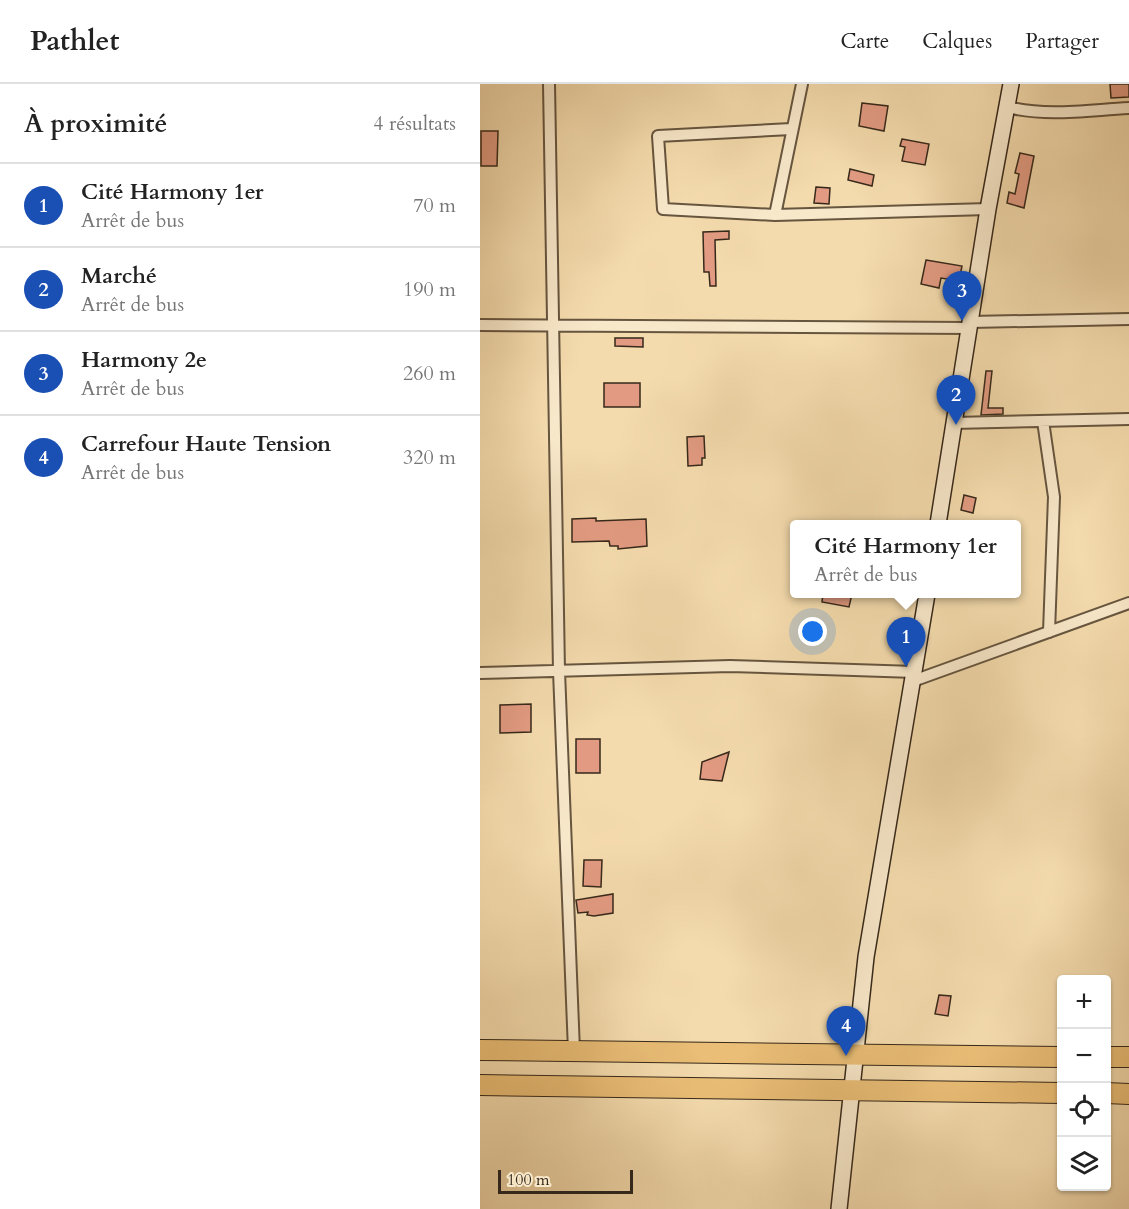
<!DOCTYPE html>
<html lang="fr">
<meta charset="utf-8">
<style>
body{margin:0;font-family:Cardo,serif;background:#f6f6f6;color:#222}
.controls{position:absolute;right:18px;bottom:18px;display:grid;overflow:hidden;border-radius:6px;box-shadow:0 2px 4px #0004}
.controls button{width:54px;height:54px;display:grid;place-items:center;padding:0;border:0;border-bottom:2px solid #e0e0e0;background:#fff;color:#222;font:30px sans-serif}
.scale{position:absolute;left:18px;bottom:15px;width:135px;box-sizing:border-box;padding-left:6px;border:3px solid #36281a;border-top:0;font-size:16px;line-height:21px;white-space:nowrap;color:#36281a;-webkit-text-stroke:4px #f8e8ca;paint-order:stroke}
.you{position:absolute;left:333px;top:548px;width:21px;height:21px;margin:-15px;border:4px solid #fff;border-radius:50%;background:#1a73e8;box-shadow:0 0 0 9px #1a73e833}
.badge{display:grid;place-items:center;width:39px;height:39px;border-radius:50%;background:#8f2418;color:#fff;font-size:20px;font-weight:700}
.pin{position:absolute;translate:-50% -50px;filter:drop-shadow(0 2px 3px #0008)}
.pin::after{content:'';position:absolute;top:32px;width:21px;height:18px;background:inherit;clip-path:polygon(0 0,100% 0,50% 100%)}
.popup{position:absolute;left:310px;top:436px;width:231px;height:78px;box-sizing:border-box;display:grid;place-content:center;border-radius:6px;background:#fff;filter:drop-shadow(0 2px 4px #0005);font-size:20px;white-space:nowrap;color:#767676}
.popup b{font-size:22px;color:#222}
.popup::after{content:'';position:absolute;left:50%;top:100%;margin-left:-12px;border:12px solid transparent;border-top-color:#fff}
.list{margin:0;padding:0;list-style:none}
h2{display:flex;justify-content:space-between;align-items:center;height:78px;margin:0;padding:0 24px;font-size:26px}
h2 small{font-size:20px;font-weight:400;color:#767676}
.list li{display:grid;grid-template-columns:39px 1fr auto;gap:18px;align-items:center;box-sizing:border-box;height:84px;padding:0 24px;border-top:2px solid #e0e0e0}
.list b{display:block;font-size:22px;white-space:nowrap}
.list p{margin:0;font-size:20px;white-space:nowrap;color:#767676}
.list em{font-size:20px;font-style:normal;color:#767676}
.icon{flex:none;width:33px;height:33px;fill:none;stroke:currentColor;stroke-width:2;stroke-linecap:round;stroke-linejoin:round}
.map{position:relative;flex:none;width:649px;height:1125px;overflow:hidden}
header{display:flex;align-items:center;gap:36px;box-sizing:border-box;height:84px;padding:0 30px;background:#fff;border-bottom:2px solid #e0e0e0}
header strong{font-size:28px}
nav{display:flex;gap:33px;margin-inline-start:auto;font-size:21px}
main{display:flex}
aside{flex:1;background:#fff}
.map>svg:first-child{display:block}
.building{fill:#e29b82;stroke:#36281a;stroke-width:1.5}
.lines{fill:none;stroke-linecap:round;stroke-linejoin:round}
.street-casing{stroke:#66553f;stroke-width:14}
.secondary-casing{stroke:#36281a;stroke-width:18}
.highway-casing{stroke:#36281a;stroke-width:22}
.street{stroke:#f8e8ca;stroke-width:10}
.secondary{stroke:#f8e8ca;stroke-width:15}
.highway{stroke:#eabe76;stroke-width:20}
</style>
<header>
<strong>Pathlet</strong>
<nav><a>Carte</a><a>Calques</a><a>Partager</a></nav>
</header>
<main>
<aside>
<h2>À proximité<small>4 résultats</small></h2>
<ul class="list">
<li><span class="badge" style="background:#1a4fb4">1</span><div><b>Cité Harmony 1er</b><p>Arrêt de bus</p></div><em>70 m</em></li>
<li><span class="badge" style="background:#1a4fb4">2</span><div><b>Marché</b><p>Arrêt de bus</p></div><em>190 m</em></li>
<li><span class="badge" style="background:#1a4fb4">3</span><div><b>Harmony 2e</b><p>Arrêt de bus</p></div><em>260 m</em></li>
<li><span class="badge" style="background:#1a4fb4">4</span><div><b>Carrefour Haute Tension</b><p>Arrêt de bus</p></div><em>320 m</em></li>
</ul>
</aside>
<div class="map">
<svg width="649" height="1125" viewBox="0 0 649 1125">
<rect width="100%" height="100%" fill="#f4dbad"/>
<filter id="stains"><feTurbulence type="fractalNoise" baseFrequency=".00333" numOctaves="4"/><feColorMatrix values="0 0 0 0 .2 0 0 0 0 .09 0 0 0 0 .02 0 0 0 .5 -.17"/></filter>
<radialGradient id="worn" r=".72"><stop offset=".6" stop-color="#630" stop-opacity="0"/><stop offset="1" stop-color="#630" stop-opacity=".3"/></radialGradient>
<path class="building" d="M630,0H649V13L631,14Z
M382,19L408,22L404,47L379,42Z
M1,47H18L17,82H1Z
M422,55L449,60L445,81L422,77L425,63L420,62Z
M540,69L554,72L544,124L527,119L529,108L535,110L539,90L535,89Z
M370,85L394,91L392,102L368,96Z
M336,103L350,104L349,120L334,119Z
M249,147V155L235,156L236,202H230L229,188H224L223,148Z
M446,176L482,182L479,197L461,194L459,204L441,200Z
M135,254H163V263L135,262Z
M506,287H512L508,324H523V330L501,331Z
M124,299H160V323H124Z
M224,352L225,374H222V381L208,382L207,353Z
M484,411L496,414L493,429L481,426Z
M116,434V437L166,435L167,462L138,465V462H130L129,457L92,458V435Z
M343,510H372L369,523L342,518Z
M51,620V648L20,649V621Z
M96,655H120V689H96Z
M249,668L242,697L220,695L222,678Z
M104,776H122L121,803L103,802Z
M133,810V829L114,832L107,831L108,828L98,829L96,816Z
M459,911L471,912L468,932L455,930Z"/>
<g class="lines">
<g class="street-casing">
<path id="street" d="M69,0L79,587L94,967
M527,23C568,33 608,26 649,24
M311,45L178,52L183,125L295,131L322,0
M295,131L508,125
M490,238L649,235
M0,241L489,244
M563,337L574,413L569,548
M473,339L649,335
M0,589L250,582L435,588
M433,597L649,519"/>
</g>
<g class="secondary-casing">
<path id="secondary" d="M458,440L508,125L531,0
M359,1125L386,873L447,510"/>
</g>
<g class="highway-casing">
<path id="highway" d="M0,966L582,973
M626,973H649
M0,1001L582,1009
M626,1009L649,1010"/>
</g>
<use href="#street" class="street"/>
<use href="#secondary" class="secondary"/>
<use href="#highway" class="highway"/>
</g>
<rect width="100%" height="100%" filter="url(#stains)"/>
<rect width="100%" height="100%" fill="url(#worn)"/>
</svg>
<div class="controls">
<button>+</button>
<button>−</button>
<button><svg class="icon" aria-label="locate" viewBox="0 0 24 24"><circle cx="12" cy="12" r="6"/><path d="M12 2v4M12 18v4M2 12h4M18 12h4"/></svg></button>
<button><svg class="icon" aria-label="layers" viewBox="0 0 24 24"><path d="M12 4l9 5-9 5-9-5zM3 14l9 5 9-5"/></svg></button>
</div>
<div class="scale">100 m</div>
<div class="you"></div>
<div class="pin badge" style="left:426px;top:583px;background:#1a4fb4">1</div>
<div class="popup"><b>Cité Harmony 1er</b>Arrêt de bus</div>
<div class="pin badge" style="left:476px;top:341px;background:#1a4fb4">2</div>
<div class="pin badge" style="left:482px;top:237px;background:#1a4fb4">3</div>
<div class="pin badge" style="left:366px;top:972px;background:#1a4fb4">4</div>
</div>
</main>
